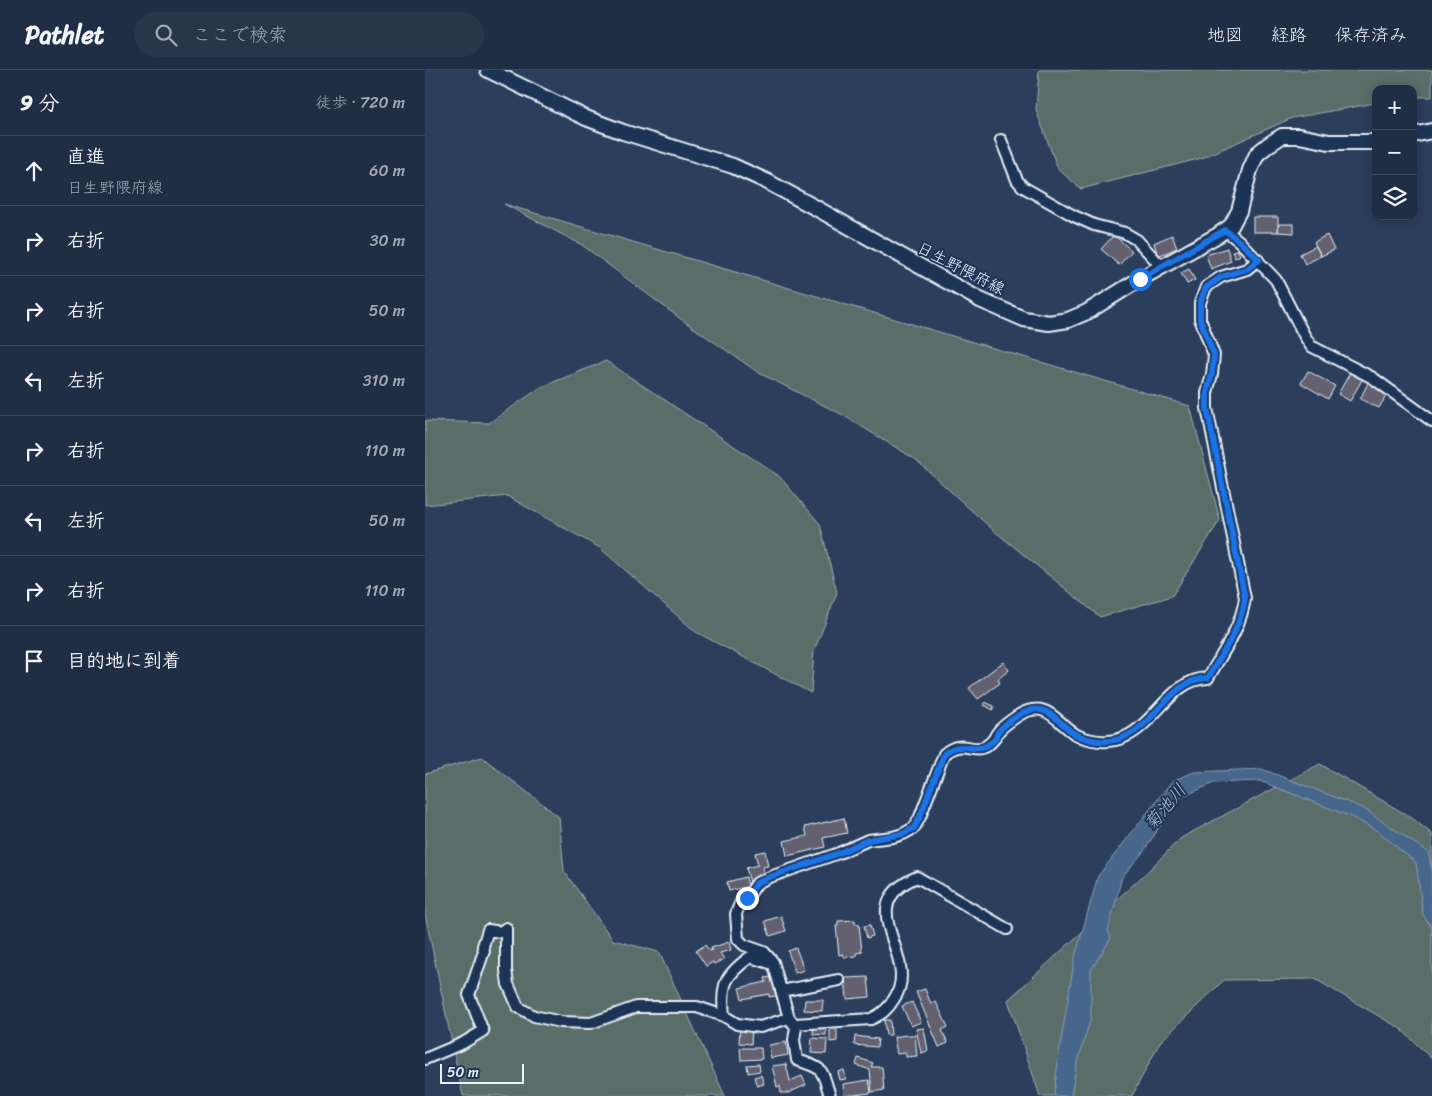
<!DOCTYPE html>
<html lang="ja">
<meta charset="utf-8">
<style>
body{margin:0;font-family:Sriracha,"Klee One",sans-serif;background:#28364c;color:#f1f3f6}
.controls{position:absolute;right:15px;top:15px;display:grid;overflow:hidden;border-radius:10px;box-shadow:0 2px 12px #0003}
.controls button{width:45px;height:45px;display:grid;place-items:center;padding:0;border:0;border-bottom:1px solid #3d4a5e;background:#202e45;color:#f1f3f6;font:25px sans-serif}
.scale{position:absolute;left:15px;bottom:12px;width:84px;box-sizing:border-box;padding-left:5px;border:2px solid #e8f1f8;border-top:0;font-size:14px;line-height:18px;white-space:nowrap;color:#e8f1f8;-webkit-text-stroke:4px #1d3557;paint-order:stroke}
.stop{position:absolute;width:15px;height:15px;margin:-11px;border:4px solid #1a73e8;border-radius:50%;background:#fff}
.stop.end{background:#1a73e8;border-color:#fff;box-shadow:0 1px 5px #0008}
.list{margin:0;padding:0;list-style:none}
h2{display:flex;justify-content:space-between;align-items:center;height:65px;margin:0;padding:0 20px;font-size:21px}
h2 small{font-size:16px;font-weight:400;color:#a2a8b3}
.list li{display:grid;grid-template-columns:32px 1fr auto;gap:15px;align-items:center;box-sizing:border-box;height:70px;padding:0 20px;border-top:1px solid #3d4a5e}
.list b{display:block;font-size:19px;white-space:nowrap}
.list p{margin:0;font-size:16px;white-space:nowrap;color:#a2a8b3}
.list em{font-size:16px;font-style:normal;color:#a2a8b3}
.icon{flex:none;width:28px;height:28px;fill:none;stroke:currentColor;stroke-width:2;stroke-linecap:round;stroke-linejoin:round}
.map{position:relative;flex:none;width:1007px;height:1026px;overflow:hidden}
header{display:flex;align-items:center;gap:30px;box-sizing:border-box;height:70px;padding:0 25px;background:#202e45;border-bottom:1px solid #3d4a5e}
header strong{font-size:24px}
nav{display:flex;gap:28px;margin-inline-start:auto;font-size:18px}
.search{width:350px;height:45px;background:#28364c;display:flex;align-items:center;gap:12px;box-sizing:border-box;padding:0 18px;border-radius:28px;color:#a2a8b3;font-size:19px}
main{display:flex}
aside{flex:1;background:#202e45}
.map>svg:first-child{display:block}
.green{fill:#5a6d68;stroke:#a1afb0}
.water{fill:#46668b;stroke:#879eb7}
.building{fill:#64616f;stroke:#e8f1f8}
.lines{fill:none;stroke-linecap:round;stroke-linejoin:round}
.street-casing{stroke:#e8f1f8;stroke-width:14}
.secondary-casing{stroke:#e8f1f8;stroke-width:18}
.street{stroke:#1d3557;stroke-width:10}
.secondary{stroke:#1d3557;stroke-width:14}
.route{stroke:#1a73e8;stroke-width:6}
.labels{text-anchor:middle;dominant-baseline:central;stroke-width:4;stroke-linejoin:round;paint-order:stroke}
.street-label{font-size:16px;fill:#e8f1f8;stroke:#1d3557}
.water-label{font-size:18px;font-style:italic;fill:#afc0d2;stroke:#1d3557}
</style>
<header>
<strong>Pathlet</strong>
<div class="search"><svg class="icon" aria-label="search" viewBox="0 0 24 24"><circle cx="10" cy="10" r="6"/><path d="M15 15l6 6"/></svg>ここで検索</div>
<nav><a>地図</a><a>経路</a><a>保存済み</a></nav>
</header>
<main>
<aside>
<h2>9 分<small>徒歩 · 720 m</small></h2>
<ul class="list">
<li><svg class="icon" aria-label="ahead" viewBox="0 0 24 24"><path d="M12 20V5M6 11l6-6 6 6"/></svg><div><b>直進</b><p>日生野隈府線</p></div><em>60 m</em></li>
<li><svg class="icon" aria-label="right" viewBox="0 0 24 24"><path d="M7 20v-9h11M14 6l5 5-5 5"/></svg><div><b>右折</b></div><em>30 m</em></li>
<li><svg class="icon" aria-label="right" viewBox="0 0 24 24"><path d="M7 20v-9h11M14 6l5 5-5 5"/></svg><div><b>右折</b></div><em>50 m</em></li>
<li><svg class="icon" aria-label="left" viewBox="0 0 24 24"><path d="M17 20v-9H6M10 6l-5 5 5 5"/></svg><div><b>左折</b></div><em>310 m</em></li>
<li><svg class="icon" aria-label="right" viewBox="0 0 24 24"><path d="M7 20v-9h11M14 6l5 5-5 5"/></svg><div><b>右折</b></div><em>110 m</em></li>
<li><svg class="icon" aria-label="left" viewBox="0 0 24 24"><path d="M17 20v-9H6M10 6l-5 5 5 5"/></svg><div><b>左折</b></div><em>50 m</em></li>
<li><svg class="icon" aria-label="right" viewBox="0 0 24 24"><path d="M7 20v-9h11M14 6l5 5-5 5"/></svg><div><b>右折</b></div><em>110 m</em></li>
<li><svg class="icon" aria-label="arrive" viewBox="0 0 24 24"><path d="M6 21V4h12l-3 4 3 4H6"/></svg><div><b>目的地に到着</b></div></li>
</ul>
</aside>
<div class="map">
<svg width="1007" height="1026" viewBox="0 0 1007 1026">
<rect width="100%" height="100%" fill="#2b3e5c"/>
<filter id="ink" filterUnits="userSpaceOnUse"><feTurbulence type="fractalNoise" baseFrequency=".02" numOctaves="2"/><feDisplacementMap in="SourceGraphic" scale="10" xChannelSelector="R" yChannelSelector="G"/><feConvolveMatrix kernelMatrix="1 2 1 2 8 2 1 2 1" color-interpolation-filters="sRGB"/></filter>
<g filter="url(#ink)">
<path class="green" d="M614,0H1007V27H988V19H951V33L867,48L777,88L656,119L633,99L611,40Z
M79,134L765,336L795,450L747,526L675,547L567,459L490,389L416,344L334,303L253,247L157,175Z
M181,291L354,406L395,454L412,523L389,581L386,623L271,562L175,478L82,426L0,435V351L64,353L116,317Z
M57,687L134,747L139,801L188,870L234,882L300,1026H38L0,844V704Z
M895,694L987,748L1007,764V989L976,959L890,909L799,910L735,972L707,1026H615L583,930L723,801L756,768Z"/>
<path class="water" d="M837,699L938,738L1003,782L1007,801V858L998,845L991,793L954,762L927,747L835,711L789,713L752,729L719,781L697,807L683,861L686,868L666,900V947L651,998L646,1026H629L634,982L650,887L673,806L747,711L769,702Z"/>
<path class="building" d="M828,147H853V162H828Z
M854,154H869V163L853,162Z
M689,165L707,181L694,195L676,179Z
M747,165L752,178L733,186L729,173Z
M902,165L909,180L896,186L889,172Z
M891,176L896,186L880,194L875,184Z
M802,178L806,191L786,199L781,185Z
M812,179L815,185L810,188L807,182Z
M764,199L770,210L762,214L756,203Z
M883,301L910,316L903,329L876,313Z
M926,301L938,308L925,331L913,324Z
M944,311L964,321L954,338L935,329Z
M578,592L584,600L573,609L575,613L553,629L544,618Z
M560,632L569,636L568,640L559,635Z
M419,748L422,763L398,768L400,777L362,786L359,771L382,766L380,757Z
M340,781L343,796L337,797L340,808L325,812L321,798L333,795L330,783Z
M321,807L323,816L304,821L302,812Z
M356,846L361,861L345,866L340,851Z
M430,850V854H434L437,882L431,883V886L419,887L418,884L414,885L411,856H413V851Z
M445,855L448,866L442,868L439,856Z
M304,872L306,880L295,883L299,889L289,894L288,892L281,896L271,881L280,875L285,881L287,880L286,878Z
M371,878L379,900L370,903L363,881Z
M357,905L361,924L344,927V924L317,929L314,918L341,912L340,908Z
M443,907L445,927L422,929L420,908Z
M500,919L506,934L511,932L523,957L517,960L523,973L514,977L491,922Z
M380,930H398L397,941L379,940Z
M487,932L496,952L486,956L477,936Z
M459,950H465L466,965H461Z
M389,955L401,956V965L388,964Z
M315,956L327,957L326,974L314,973Z
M499,958L503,981L496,983L491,959Z
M405,959H412V971L405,972Z
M481,965H490L492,986L481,987V983L472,984L469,967Z
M430,966L453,969L452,977L429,975Z
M387,968L402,969L401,984L386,983Z
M361,972L363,985L346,988L344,975Z
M315,978H336L337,989L316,990Z
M433,988L448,993L446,997H457L459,1020L447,1022L445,1000L431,995Z
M334,994L335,1001L323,1003L322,995Z
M361,994L365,1011L377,1006L381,1015L363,1023H356L355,1016L352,1017L347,996Z
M419,1000L421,1009L415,1010L413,1002Z
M336,1005L339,1014L332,1016L329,1007Z
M444,1010L446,1023L419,1026L418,1014Z"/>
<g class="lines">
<g class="street-casing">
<path id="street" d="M576,70L592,110L598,117L649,146L669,155L700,163L712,170L737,197
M800,160L814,171L851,210L879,265L886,276L948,308L1007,351
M356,921L414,910
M299,946C296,915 299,906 325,887L348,894
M370,954L446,949C457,944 463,939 469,929C498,887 423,836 492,807L582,859
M0,989L38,973L58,961L44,925L59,881L58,876L63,860L76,862L81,858V900L83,914L93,937L109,946L136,952L166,953L211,937H272L299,946L312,954L335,957L364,948
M405,1026C396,998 400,999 372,990L369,970L371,957L364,948L348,892L339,882L319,875L313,869L311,844L316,831L322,828L332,813L342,808L414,783L443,770L468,767L478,764L489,758L495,747L519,684C537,668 549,684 561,676C571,670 568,668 573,662C577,656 588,649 594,645C622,629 631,652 650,664C659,669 673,672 683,671C727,669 740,609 783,608C798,582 816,558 820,528L782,338V323L787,304L789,285L775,249V233L781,217L796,207L822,199L833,190"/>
</g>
<g class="secondary-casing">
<path id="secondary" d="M63,0L161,48L198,62L308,96L341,111L391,138L555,230L599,249L624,253L643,250L662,242L715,209L793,165L806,156L814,141L825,100L832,84L843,75L857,66H874L904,72H951
M988,65L1007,61"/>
</g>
<use href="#street" class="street"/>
<use href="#secondary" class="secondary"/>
</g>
</g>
<g class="lines" filter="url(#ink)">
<path class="route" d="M322,828L332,813L342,808L414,783L443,770L478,764L489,758L495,747L519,684C536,669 549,684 561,676C564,674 569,671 570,669C572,667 571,664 573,662C577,656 588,649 594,645C622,629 631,652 650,664C660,669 673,672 683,671C727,669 740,609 783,608C798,582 816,558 820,528L782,338V323L787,304L789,285L775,249V233L781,218L796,207L822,199L834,190L814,171L800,160L715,209"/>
</g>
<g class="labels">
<g class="street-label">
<text transform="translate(536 198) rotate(27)">日生野隈府線</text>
</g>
<g class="water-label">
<text transform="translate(740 737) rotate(-50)">菊池川</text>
</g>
</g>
</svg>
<div class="controls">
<button>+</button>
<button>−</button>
<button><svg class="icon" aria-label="layers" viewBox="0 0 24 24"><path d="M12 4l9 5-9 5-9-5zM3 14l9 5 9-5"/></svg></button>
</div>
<div class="scale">50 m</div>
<div class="stop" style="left:715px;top:209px"></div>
<div class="stop end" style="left:322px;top:828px"></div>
</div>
</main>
